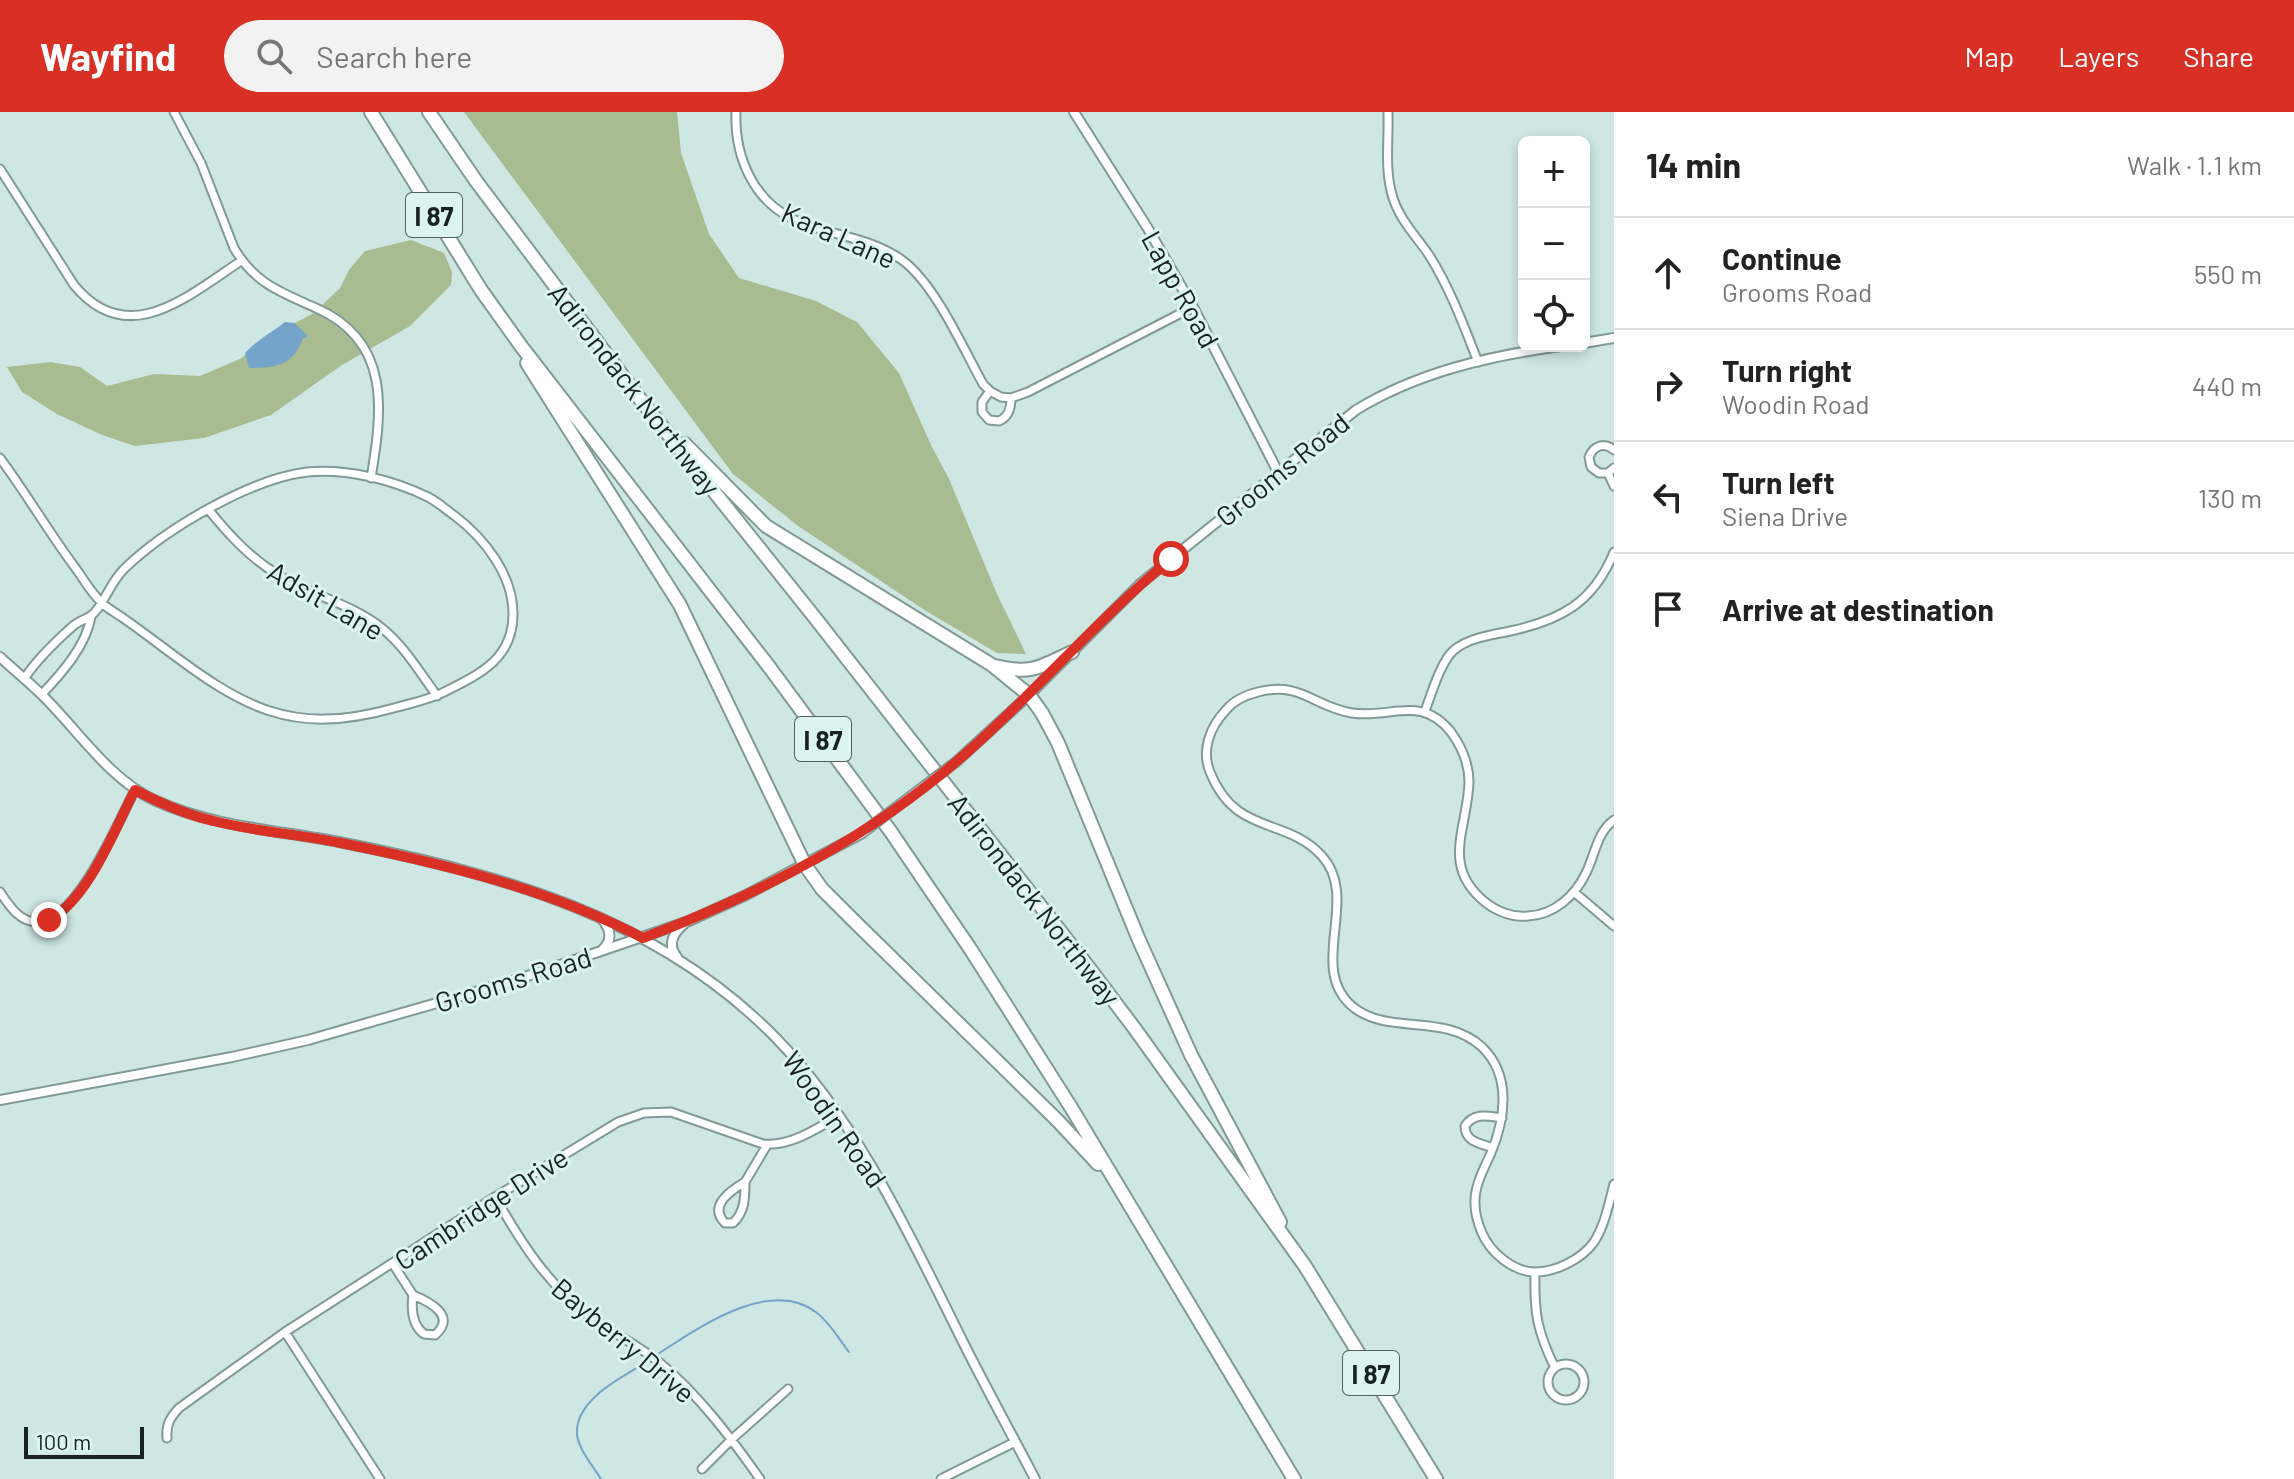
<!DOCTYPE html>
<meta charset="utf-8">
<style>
body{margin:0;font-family:Barlow,sans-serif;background:#f2f2f2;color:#222}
.controls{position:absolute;right:24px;top:24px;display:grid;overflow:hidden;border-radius:12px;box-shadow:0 4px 12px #0003}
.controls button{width:72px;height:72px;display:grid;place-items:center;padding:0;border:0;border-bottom:2px solid #e0e0e0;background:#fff;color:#222;font:40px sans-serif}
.scale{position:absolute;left:24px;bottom:20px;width:120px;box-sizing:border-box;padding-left:8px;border:4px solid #192220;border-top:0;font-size:22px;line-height:28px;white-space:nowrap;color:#192220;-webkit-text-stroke:6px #dbf4f0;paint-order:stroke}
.stop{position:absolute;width:24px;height:24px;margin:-18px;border:6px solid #d93025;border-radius:50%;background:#fff}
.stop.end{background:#d93025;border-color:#fff;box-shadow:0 2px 8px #0008}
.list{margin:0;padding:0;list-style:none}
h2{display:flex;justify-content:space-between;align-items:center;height:104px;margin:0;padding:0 32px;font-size:34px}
h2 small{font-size:26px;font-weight:400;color:#767676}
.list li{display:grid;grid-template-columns:52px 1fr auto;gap:24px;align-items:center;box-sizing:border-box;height:112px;padding:0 32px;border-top:2px solid #e0e0e0}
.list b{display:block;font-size:30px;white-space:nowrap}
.list p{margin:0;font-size:26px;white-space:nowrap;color:#767676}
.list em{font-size:26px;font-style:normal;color:#767676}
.icon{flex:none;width:44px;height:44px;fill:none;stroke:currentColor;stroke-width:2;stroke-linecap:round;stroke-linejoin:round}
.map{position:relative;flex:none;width:1614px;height:1367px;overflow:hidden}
header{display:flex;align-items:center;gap:48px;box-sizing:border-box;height:112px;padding:0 40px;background:#d93025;color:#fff}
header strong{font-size:38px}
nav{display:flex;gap:44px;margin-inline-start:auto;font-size:28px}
.search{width:560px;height:72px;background:#f2f2f2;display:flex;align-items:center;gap:20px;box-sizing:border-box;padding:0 28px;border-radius:44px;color:#767676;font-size:30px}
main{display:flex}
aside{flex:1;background:#fff}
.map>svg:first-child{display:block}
.green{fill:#a9bb90}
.water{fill:#74a4c9}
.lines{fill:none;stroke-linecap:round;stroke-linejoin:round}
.stream{stroke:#74a4c9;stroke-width:2}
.minor-casing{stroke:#829a96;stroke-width:11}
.tertiary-casing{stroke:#829a96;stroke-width:12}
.motorway-casing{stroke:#829a96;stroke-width:16}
.minor{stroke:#fff;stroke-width:7}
.tertiary{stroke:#fff;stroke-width:8}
.motorway{stroke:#fff;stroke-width:12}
.tertiary-bridge-casing{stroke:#829a96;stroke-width:12;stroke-linecap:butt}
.tertiary-bridge{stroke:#fff;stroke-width:8}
.route{stroke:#d93025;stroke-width:10}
.labels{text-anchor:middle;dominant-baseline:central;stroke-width:6;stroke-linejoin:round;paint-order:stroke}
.shield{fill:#dbf4f0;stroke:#53615e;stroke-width:2}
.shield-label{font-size:26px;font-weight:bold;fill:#192220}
.street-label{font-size:28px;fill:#192220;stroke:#dbf4f0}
</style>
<header>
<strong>Wayfind</strong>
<div class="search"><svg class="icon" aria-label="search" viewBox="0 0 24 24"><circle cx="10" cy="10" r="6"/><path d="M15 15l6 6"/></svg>Search here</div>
<nav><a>Map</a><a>Layers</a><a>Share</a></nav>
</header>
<main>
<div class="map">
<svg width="1614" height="1367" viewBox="0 0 1614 1367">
<rect width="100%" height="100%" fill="#cee7e3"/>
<path class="green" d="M464,0H677L681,41L709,122L739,166L816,189L857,210L899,261L931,333L949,367L997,482L1026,542L997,541L926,499L798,414L733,362Z
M411,128L444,141L452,160L451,173L410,214L342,253L271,303L204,326L135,334L102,323L57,302L22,280L7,255L51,250L80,255L107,274L154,262L200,264L240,247L287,215L314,201L340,176L349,158L365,139Z"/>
<path class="water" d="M285,210L294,211L307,223V226H303C293,254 275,256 249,256L245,241C257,228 271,221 285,210Z"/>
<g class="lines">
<path class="stream" d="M658,1242C698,1216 771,1164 817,1201C830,1211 839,1227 849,1240
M601,1367C593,1354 579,1338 577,1323C574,1288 622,1265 647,1250"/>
<g class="minor-casing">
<path id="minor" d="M174,0L201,51L234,136C255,172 281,180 316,196C392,229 382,300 371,366
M736,0C735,24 739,44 750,65C783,129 852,112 902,148C935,172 963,236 983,272L990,279
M1388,0C1389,29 1384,58 1393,86C1400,108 1416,124 1429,143C1450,176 1464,214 1478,250
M0,57L74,173C128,239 189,183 241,149
M990,279L1001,285L1011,286C1011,296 1009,305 999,309L989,308L982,300V290Z
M1011,286L1028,280L1193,195
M1614,338C1605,330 1594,333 1589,345L1591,355L1599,361H1608L1614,356
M0,346C26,381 48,419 74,454C83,466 91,481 102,491C108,497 116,501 123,506C136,515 148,524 160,533C242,595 290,625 394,596C411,591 429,588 444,580C480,562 513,547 513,502C513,463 485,427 455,404C446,398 438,390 428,385C393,368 347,356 307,360C250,367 165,417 124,457C111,470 106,487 95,500C89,507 80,508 73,514C55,530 37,547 24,567
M1608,361L1614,374
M208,397C229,423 251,447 280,464C312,484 353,492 383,517C405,535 421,562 437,584
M42,582C62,561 86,534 91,505
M1425,599C1431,583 1441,549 1454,538C1467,527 1489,523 1506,520C1559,509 1593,492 1614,440
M1614,708C1597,720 1595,743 1586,761C1575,784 1554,803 1528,804C1513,806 1496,799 1485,790C1440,754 1468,715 1469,670C1469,652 1461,634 1451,620C1421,582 1391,607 1352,601C1314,595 1301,569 1258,580C1246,583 1234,588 1226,598C1210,615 1201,638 1210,660C1236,725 1286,704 1322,744C1361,787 1306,856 1353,895C1389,924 1444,900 1482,935C1512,964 1505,1007 1491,1041C1484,1057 1474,1074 1475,1092C1475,1101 1479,1114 1482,1121C1490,1140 1513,1160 1535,1160C1556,1160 1582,1147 1594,1130C1605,1113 1609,1091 1614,1072
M0,780C9,793 19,810 37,810C76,812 119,708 135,678
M1574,780L1614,814
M1493,1036C1480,1031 1465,1030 1465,1014C1474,1000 1488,1004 1502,1006
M745,1070C745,1085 745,1100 733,1111H725C708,1094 730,1079 745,1070Z
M745,1070L767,1033
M495,1085C522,1132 546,1170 589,1204C612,1221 638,1233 660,1251C699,1283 731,1326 760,1367
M393,1152L413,1183
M1535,1160C1534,1201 1537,1219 1555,1256
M413,1183C430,1190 457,1204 435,1223L424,1222C412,1213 411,1198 413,1183Z
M285,1220L380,1367
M1548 1270a18 18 0 1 1 36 0a18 18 0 1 1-36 0Z
M167,1326C166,1312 170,1306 179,1296L285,1220L495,1085L618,1010L644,1001L671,1000L763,1032C789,1035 817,1017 838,1004
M702,1357L731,1328L788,1277
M941,1367L1015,1330"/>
</g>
<g class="tertiary-casing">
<path id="tertiary" d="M1074,0L1147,115L1193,195L1278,360
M1584,231L1614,226
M0,545C14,558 29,570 42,583C78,618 108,666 154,688C213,715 277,718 339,730C500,762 656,804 775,925C859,1011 910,1124 963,1230C986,1276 1011,1321 1035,1367
M956,650L1029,583L1140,472L1356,298C1418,260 1489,244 1561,234
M601,839C613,829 611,818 602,807
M677,845C667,833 673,821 684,812
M0,988L232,945L308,928L510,870L689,809L746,783L861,722"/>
</g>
<g class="motorway-casing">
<path id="motorway" d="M371,0L481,178L521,234L770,556L891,720L971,838L1072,997L1294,1367
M429,0L476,69L640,287L816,507L1089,856L1135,917L1305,1154L1436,1367
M527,251L680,493L805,753L822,777L852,807L1058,1009L1098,1052
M685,332L766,414L992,553L1029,583L1042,601L1058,631L1139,828L1191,943L1280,1110
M995,554C1032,563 1040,555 1072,540"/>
</g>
<use href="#minor" class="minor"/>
<use href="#tertiary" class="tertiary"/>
<use href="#motorway" class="motorway"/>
<g class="tertiary-bridge-casing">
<path id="tertiary-bridge" d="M861,722L956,650"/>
</g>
<use href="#tertiary-bridge" class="tertiary-bridge"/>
</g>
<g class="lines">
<path class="route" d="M49,808C90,785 114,718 135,678C160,691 186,703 214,709C256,720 299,722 341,731C445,752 548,777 643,826C763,781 877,722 973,635C1041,574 1100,505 1171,447"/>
</g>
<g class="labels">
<g class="shield">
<rect x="406" y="81" width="56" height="44" rx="6"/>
<rect x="795" y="605" width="56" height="44" rx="6"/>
<rect x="1343" y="1239" width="56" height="44" rx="6"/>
</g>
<g class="shield-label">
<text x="434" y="103">I 87</text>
<text x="823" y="627">I 87</text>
<text x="1371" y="1261">I 87</text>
</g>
<g class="street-label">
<text transform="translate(839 123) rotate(24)">Kara Lane</text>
<text transform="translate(1181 177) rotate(61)">Lapp Road</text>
<text transform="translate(635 277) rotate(52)">Adirondack Northway</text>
<text transform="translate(1282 357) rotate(-39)">Grooms Road</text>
<text transform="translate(326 488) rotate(30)">Adsit Lane</text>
<text transform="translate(1035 787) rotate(52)">Adirondack Northway</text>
<text transform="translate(513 867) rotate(-17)">Grooms Road</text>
<text transform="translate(835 1007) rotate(55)">Woodin Road</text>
<text transform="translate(481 1096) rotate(-33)">Cambridge Drive</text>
<text transform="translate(624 1228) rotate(40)">Bayberry Drive</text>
</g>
</g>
</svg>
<div class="controls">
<button>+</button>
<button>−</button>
<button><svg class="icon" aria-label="locate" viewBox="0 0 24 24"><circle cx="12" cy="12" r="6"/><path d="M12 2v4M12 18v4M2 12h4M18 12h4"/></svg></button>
</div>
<div class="scale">100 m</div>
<div class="stop" style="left:1171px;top:447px"></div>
<div class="stop end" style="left:49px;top:808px"></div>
</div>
<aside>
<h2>14 min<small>Walk · 1.1 km</small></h2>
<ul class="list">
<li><svg class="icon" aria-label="ahead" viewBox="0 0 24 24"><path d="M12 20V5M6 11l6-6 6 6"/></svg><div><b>Continue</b><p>Grooms Road</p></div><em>550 m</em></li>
<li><svg class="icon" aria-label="right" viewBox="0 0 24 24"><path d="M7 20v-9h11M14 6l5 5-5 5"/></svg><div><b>Turn right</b><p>Woodin Road</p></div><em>440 m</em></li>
<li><svg class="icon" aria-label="left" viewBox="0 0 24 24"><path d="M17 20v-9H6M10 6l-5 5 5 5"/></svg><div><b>Turn left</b><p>Siena Drive</p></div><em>130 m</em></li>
<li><svg class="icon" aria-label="arrive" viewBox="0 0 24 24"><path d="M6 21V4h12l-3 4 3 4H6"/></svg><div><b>Arrive at destination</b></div></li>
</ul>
</aside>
</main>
